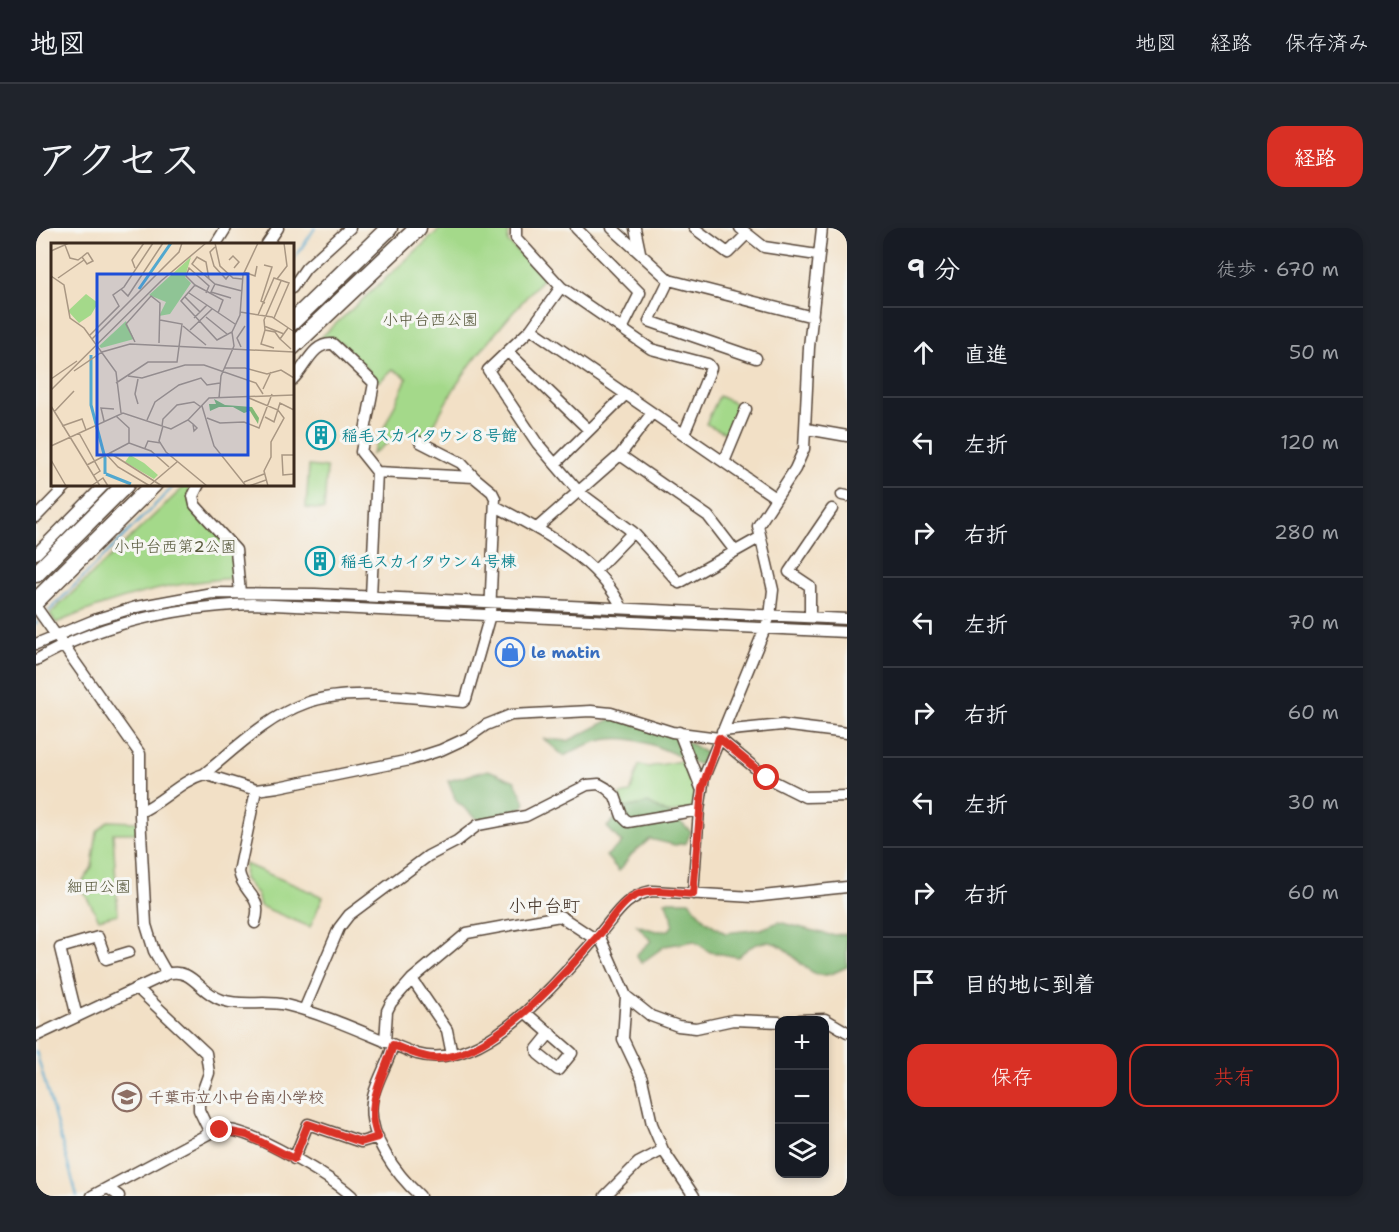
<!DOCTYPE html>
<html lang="ja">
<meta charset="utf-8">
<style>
body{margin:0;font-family:"Shantell Sans","Klee One",sans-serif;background:#20242c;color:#f1f3f6}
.controls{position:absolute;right:18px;bottom:18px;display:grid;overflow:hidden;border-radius:12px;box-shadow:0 3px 9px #0003}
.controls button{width:54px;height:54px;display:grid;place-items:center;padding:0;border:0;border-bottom:2px solid #363941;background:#171b24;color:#f1f3f6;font:30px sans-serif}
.stop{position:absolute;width:18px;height:18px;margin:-14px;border:4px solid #d93025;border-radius:50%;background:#fff}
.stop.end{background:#d93025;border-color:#fff;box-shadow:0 2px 6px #0008}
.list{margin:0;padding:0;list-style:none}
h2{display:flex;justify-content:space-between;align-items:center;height:78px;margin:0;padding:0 24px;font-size:26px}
h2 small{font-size:20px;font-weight:400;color:#9ea1a6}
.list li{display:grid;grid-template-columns:39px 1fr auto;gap:18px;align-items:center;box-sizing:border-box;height:90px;padding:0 24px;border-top:2px solid #363941}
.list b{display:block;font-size:22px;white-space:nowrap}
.list em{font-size:20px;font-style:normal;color:#9ea1a6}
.actions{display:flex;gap:12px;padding:18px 24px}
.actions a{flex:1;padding:14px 0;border:2px solid #d93025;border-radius:18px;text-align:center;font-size:21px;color:#d93025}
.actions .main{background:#d93025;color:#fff}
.icon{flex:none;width:33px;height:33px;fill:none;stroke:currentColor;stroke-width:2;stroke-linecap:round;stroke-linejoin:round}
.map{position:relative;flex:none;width:811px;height:968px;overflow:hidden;border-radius:18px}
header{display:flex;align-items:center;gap:36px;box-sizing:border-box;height:84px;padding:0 30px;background:#171b24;border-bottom:2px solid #363941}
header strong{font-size:28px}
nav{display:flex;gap:33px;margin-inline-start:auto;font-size:21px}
.intro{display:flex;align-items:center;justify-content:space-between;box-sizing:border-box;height:144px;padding:0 36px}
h1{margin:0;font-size:42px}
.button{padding:15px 27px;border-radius:18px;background:#d93025;color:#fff;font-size:21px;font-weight:700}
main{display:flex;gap:36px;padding:0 36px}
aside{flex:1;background:#171b24;border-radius:18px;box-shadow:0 3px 9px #0003}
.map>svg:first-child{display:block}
.green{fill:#a4d98a;stroke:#708254;stroke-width:1.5}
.forest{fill:#83b976;stroke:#5f724a;stroke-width:1.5}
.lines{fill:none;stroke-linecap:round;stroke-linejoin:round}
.stream{stroke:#52a8cf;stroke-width:2}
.minor-casing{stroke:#564537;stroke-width:13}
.highway-casing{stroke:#564537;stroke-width:19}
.minor{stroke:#fff;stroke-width:10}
.highway{stroke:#fff;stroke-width:16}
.route{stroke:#d93025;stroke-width:8}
.labels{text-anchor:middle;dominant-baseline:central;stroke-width:6;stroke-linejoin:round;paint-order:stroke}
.park-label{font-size:16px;fill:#555639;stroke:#f6f6f2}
.culture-label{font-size:16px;font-weight:bold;fill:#0d838f;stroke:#f6f6f2;text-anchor:start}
.shop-label{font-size:16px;font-weight:bold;fill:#366cbe;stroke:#f6f6f2;text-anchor:start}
.education-label{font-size:16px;font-weight:bold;fill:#785e54;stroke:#f6f6f2;text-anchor:start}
.neighbourhood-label{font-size:18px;fill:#3b2a1e;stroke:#f6f6f2}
.inset-river{fill:none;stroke:#52a8cf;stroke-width:3}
.inset-road{fill:none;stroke:#a99783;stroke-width:1.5}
.view{fill:#1d4ed8;fill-opacity:0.15;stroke:#1d4ed8;stroke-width:3}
.inset-edge{fill:none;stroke:#3b2a1e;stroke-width:3}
</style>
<header>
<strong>地図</strong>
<nav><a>地図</a><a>経路</a><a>保存済み</a></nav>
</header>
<div class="intro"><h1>アクセス</h1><a class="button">経路</a></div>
<main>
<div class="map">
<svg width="811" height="968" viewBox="0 0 811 968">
<rect width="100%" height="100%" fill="#f6f6f2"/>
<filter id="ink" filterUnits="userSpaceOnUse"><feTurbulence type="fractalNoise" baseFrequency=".0167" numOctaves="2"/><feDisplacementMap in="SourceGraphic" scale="12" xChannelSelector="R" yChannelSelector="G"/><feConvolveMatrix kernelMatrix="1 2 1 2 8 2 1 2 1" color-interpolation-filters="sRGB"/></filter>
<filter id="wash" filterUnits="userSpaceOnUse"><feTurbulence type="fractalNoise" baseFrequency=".008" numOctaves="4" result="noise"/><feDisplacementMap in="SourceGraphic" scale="24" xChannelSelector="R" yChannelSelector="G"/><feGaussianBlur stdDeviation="1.35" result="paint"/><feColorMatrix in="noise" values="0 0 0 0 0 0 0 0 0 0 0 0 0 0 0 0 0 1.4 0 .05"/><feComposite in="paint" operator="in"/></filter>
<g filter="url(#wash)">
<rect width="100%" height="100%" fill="#f2e0c6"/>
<path class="green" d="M405,0H473L472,14L508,49C463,101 417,148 391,213L369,203L336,226L371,150L357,141L343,154L305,114L282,112Z
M683,168L709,180L696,208L670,196Z
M273,238L291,240L288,282L270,280Z
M150,257H154L153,269L197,326L198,350C136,354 78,370 20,395L14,386Z
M650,532L660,554L658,581L592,592L583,567L594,565L603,537L612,539Z
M72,593L101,594V605H77L82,686L63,691L44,658L56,639L61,604Z
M209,636L287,669L274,699L224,678L221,666L208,651Z"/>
<path class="forest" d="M577,490L642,508L670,525L664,537C612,516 585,494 528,528L508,511L532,513Z
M452,542L479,553L489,574L487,579L444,593L420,573L412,553Z
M612,575L640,590L655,604L650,615L639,617L614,611L595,627L583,643L570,628L586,615L571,599L589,580Z
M629,673H653L670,693L689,705L725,701L743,694L794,707L811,706V739C805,741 796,747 789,747C759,749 746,686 702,729L674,724L658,713L629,718L605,735L600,727L615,713L601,697L620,703L633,702L637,697L636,688Z"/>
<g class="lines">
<path class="stream" d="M256,34L279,0
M13,383L140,256
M0,396L1,394
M0,823L41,968"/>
</g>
</g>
<g filter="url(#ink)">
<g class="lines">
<g class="minor-casing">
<path id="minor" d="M480,0V10L525,59L495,101L452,142L501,215L543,264L597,304L643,355L723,310
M540,0L604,65L586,101
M576,0L633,52L777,89
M599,0L604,24
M658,0L692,25L711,6
M704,0L728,19L781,27
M180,16L190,0
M231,16L242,0
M633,52L613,93L720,130
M525,59L615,121L672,136L675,140L648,206
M256,60L270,40L314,0
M495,101L740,270
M472,124L553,202
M256,152C270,140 276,114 297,116L338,155L325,224L341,244L335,368
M771,201L811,208
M384,214L425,235L438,249
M584,227L672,288L699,323
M688,234L710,181
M519,236L590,166
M163,256L157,268L159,277L200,322L204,365
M806,267L811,268
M461,279C507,303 563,332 586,380
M0,289L32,256
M501,300L584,227L616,185
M0,326L69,256
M559,343L597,304
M0,379L104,526V587L110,697L118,723L131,746
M774,389V358L753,344L796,281
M0,416L61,391L100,379L176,365L279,366L811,391
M0,432C66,394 141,379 216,376L811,404
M686,503L746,497L811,505
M643,504L665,560
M168,546L220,562L242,559L374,532L405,522L433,509L450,497L475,487L555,483L575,485L636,504L683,510L731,550L769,569L811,568
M104,584C127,574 144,553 168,546C200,520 231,489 270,475C315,459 380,471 427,474L430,471L454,387L459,270L456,264L438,249L341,244
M657,666L663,582L668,549L734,388L737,362L722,298L759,241L768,221L773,119L786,0
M219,695C228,667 207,667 203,644L220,562
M563,707L590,768L615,788L642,798L660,800L697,792L744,794
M376,751L411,802L416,827
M101,760L170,825L173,845L163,873V882L174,905C180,904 186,901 192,902C218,903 296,950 316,968
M590,768L587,811L606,851L616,896L627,922L658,968
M268,782L303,700L313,687L392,628L421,613L442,597L490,588L551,557L563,556L570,560L579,568L586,588L592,594L663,582
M490,785L536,825L522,842L502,826L501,821L514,805
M41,789L24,720L62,709L70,731L93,724
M764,792L789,791L811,804
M0,808L131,746C157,739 162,764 186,772C206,779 229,772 250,777C295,788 338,810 381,826C448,845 521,753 561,709C579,689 588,668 616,663L717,669L811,659
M349,814L351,783L355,775L376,751L431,705L524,688L559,711
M357,817C352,836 338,857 336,874C331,908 361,947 384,968
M258,931L272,896L325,914L342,909
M72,960L83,968
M56,968L174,905
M569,968L602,935L627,922"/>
</g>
<g class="highway-casing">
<path id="highway" d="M256,94L353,0
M256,119L382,0
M0,346L90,256
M0,373L118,256"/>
</g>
<use href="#minor" class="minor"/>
<use href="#highway" class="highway"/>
</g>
</g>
<g class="lines" filter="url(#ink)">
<path class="route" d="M184,902L211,907L258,931L272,896L325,914L342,909C328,875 348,850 357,817C369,822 384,829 397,830C453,834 527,747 562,708C574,695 585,672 603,666C619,660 641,665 657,666L666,561L683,510L731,550"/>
</g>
<defs>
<g id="building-ring" transform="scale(1.5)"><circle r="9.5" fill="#f6f6f2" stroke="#0f9aa8" stroke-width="1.5"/><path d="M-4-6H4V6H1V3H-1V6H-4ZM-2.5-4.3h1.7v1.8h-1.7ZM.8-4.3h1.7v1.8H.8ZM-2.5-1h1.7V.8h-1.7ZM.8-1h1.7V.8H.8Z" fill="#0f9aa8"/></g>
<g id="shop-ring" transform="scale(1.5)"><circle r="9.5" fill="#f6f6f2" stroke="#3f7fe0" stroke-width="1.5"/><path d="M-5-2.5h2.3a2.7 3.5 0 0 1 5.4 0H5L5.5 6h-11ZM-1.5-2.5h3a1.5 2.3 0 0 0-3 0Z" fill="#3f7fe0"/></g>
<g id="school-ring" transform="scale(1.5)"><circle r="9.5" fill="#f6f6f2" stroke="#8d6e63" stroke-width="1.5"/><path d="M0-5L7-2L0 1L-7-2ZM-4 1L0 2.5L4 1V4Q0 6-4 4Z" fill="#8d6e63"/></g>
</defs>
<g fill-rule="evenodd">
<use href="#building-ring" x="285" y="207"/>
<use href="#building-ring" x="284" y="333"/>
<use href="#shop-ring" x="474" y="424"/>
<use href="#school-ring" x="91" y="869"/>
</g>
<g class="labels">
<g class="park-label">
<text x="394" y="91">小中台西公園</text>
<text x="139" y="318">小中台西第2公園</text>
<text x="63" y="658">細田公園</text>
</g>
<g class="culture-label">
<text x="306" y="207">稲毛スカイタウン８号館</text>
<text x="305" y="333">稲毛スカイタウン４号棟</text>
</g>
<g class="shop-label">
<text x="495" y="424">le matin</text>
</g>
<g class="education-label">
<text x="112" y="869">千葉市立小中台南小学校</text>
</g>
<g class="neighbourhood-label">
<text x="508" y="678">小中台町</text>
</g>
</g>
<g transform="translate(15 15)">
<rect width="243" height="243" fill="#f2e0c6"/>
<path d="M140,14L134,34L140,40L119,71L108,73L115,59L98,52ZM35,51L47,60L40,72L28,80L17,68ZM75,78L83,96L50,105L48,103ZM79,212L93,220L107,232L103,236L74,219Z" fill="#a4d98a"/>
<path d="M163,156L174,162L201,164L208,175L207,181L199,168L193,170L182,164H168L159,168L158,161H165Z" fill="#83b976"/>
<path class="inset-river" d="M88,46L120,0M40,112V162L54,215V231M55,231L80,241"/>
<path class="inset-road" d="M164,0L169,23L182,35L191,36M14,2L19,15L27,17L31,14L36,10H37L42,18L36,21L31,14M164,4L159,9L163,23L175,36L178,32M0,8L18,0M178,17L182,13L188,19L183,25M213,22L221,24L210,58L214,60M84,25L81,17L93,0M193,29L204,33L206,23M0,33L13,42L19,75L33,85L65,129L70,170M7,35L33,17M158,36L155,19L146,14L141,21L164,41L191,48M226,36L236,23L233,0M164,41L160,49L180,55M144,42L172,57L167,70M70,46L77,53L112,0M138,50L184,81M155,50L158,43L138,25L135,33L144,42L130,58L166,97L181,89L189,72L192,32L207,0M134,54L149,69M189,69L221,74L242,88M207,72L223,35L238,40L223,75M155,74L176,91M143,75L156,62M132,83L155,102M213,83L233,91M237,85L229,96L240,106M139,87L161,66M214,87L210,101L223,105M39,92L68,63L62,52L73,44L102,0M41,96L128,9L131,0M229,96L224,89L214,87L213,77L230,38M84,99L75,81L100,53L109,60L108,100M190,104L186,95L194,83M174,125H194L216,131L230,127L243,135M23,128L51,109L79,101L243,109M77,133L91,135L134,122H153L205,140L212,151M0,136L26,118M65,140L97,119H126L131,81L109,77M212,146L220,129M0,147L110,38L155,0M168,155L170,133L183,103L181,89M198,155L227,167L233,175L220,199V214L213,228L217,243M87,161L84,151L87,136M0,163L49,243M151,163L163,203L195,243M3,169L23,148M65,173L78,185V200L100,208L118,224M214,174L223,179L229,160L243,167M156,175L169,180L193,179L208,185L221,151M96,177L104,159L128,142L150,135L156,142L169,140M137,177L142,181L146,185L143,188L142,181M53,178L50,165L63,166M11,183L31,176L35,187M111,183L112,176L126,162L143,159L150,164M112,183L108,198L115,209L156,243M28,190L49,228L43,232M0,203L72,170L120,186L137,177L158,155L243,152M94,205L97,198L110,200M59,210L111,243M56,212L67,224L99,243M243,212H231L232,232L243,231M0,217L15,243M36,222L78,200M193,239L213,231M99,242L126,219M40,243L52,235L57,243M198,243L215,237"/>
<path class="view" d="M46,31H197V212H46Z"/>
<rect width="243" height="243" class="inset-edge"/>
</g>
</svg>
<div class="controls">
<button>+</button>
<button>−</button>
<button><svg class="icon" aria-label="layers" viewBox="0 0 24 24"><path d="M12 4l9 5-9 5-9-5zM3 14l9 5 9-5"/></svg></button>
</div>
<div class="stop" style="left:731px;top:550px"></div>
<div class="stop end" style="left:184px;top:902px"></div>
</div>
<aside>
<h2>9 分<small>徒歩 · 670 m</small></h2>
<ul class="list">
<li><svg class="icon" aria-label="ahead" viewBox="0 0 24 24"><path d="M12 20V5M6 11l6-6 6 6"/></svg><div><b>直進</b></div><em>50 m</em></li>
<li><svg class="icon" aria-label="left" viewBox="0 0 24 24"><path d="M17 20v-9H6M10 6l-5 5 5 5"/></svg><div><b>左折</b></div><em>120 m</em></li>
<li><svg class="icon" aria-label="right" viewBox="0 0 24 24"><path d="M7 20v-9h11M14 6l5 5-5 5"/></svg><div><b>右折</b></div><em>280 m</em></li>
<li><svg class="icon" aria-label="left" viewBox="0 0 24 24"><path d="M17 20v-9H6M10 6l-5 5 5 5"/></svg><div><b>左折</b></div><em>70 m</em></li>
<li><svg class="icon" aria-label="right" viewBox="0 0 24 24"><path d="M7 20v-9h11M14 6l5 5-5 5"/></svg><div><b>右折</b></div><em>60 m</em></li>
<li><svg class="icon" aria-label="left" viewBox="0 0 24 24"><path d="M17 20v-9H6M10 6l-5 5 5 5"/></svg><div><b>左折</b></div><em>30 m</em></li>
<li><svg class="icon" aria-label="right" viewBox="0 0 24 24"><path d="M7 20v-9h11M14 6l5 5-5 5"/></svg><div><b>右折</b></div><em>60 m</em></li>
<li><svg class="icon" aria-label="arrive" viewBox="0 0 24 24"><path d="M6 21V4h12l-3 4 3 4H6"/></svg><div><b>目的地に到着</b></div></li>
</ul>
<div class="actions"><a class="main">保存</a><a>共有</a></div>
</aside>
</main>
